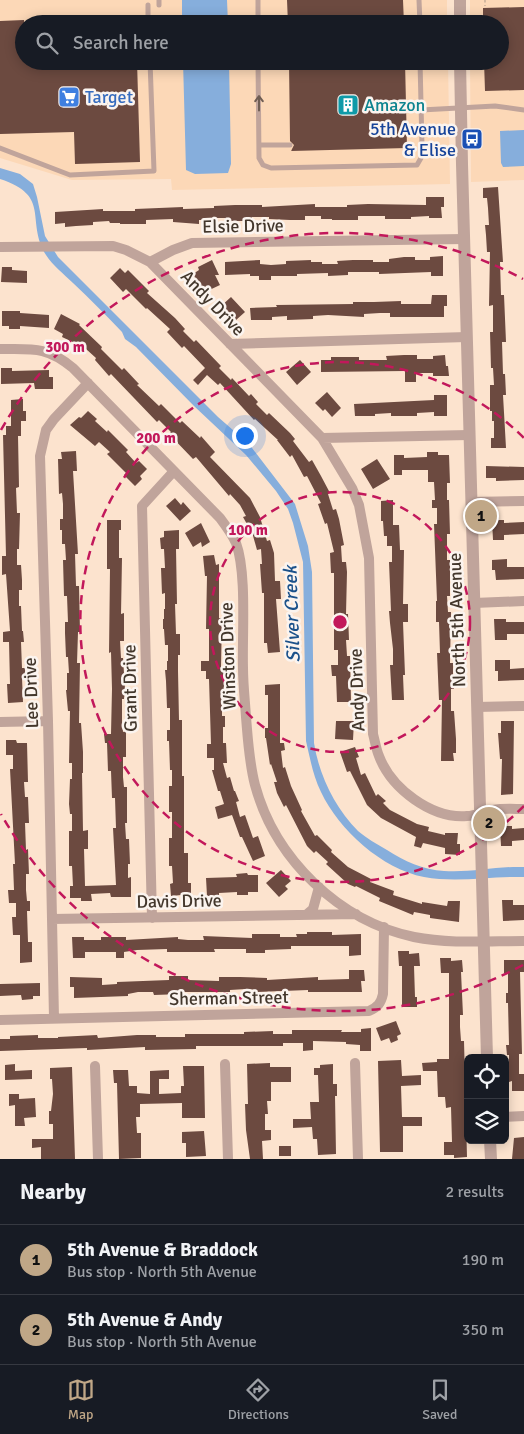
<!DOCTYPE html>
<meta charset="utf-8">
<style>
body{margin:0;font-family:Signika,sans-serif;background:#20242c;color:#f1f3f6}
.controls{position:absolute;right:15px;bottom:15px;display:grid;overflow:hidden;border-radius:8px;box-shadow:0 2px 12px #0003}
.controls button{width:45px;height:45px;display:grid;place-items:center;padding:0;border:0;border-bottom:1px solid #363941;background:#171b24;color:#f1f3f6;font:25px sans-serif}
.you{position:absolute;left:244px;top:435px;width:18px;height:18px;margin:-12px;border:4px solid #fff;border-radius:50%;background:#1a73e8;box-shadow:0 0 0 8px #1a73e833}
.badge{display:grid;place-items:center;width:32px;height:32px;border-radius:50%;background:#c0a787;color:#111;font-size:16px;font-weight:700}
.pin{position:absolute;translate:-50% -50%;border:2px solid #fff;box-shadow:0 1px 5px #0006}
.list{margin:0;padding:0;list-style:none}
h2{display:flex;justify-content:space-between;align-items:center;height:65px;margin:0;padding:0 20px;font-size:21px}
h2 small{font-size:16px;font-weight:400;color:#9ea1a6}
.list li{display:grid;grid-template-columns:32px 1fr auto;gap:15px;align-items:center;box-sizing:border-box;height:70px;padding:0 20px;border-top:1px solid #363941}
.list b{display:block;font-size:19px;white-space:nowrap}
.list p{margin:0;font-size:16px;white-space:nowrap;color:#9ea1a6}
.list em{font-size:16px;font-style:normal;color:#9ea1a6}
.icon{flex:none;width:28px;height:28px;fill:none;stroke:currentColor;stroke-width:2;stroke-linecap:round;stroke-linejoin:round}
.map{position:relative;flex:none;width:524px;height:1159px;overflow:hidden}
.search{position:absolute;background:#171b24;box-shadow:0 2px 12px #0003;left:15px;right:15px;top:15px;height:55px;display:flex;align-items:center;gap:12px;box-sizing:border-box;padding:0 18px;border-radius:28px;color:#9ea1a6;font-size:19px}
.sheet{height:205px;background:#171b24}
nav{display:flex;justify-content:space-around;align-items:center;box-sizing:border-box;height:70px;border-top:1px solid #363941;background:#171b24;font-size:14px;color:#9ea1a6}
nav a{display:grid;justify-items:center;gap:2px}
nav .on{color:#c0a787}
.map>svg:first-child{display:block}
.built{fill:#fcd8b7}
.water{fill:#86aedc}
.building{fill:#6c4a40}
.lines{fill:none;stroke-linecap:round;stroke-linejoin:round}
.path{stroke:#ab9787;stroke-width:1;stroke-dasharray:2.5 2.5;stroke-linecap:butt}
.service{stroke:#c0a49b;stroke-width:5}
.minor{stroke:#c0a49b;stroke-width:10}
.tertiary{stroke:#c0a49b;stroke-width:12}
.oneway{stroke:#6f5d53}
.ring{fill:none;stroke:#c2185b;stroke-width:2.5;stroke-dasharray:9 6}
.labels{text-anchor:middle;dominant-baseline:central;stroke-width:5;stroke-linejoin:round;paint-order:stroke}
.shop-label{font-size:18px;fill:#366cbe;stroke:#fbf4ef;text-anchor:start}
.culture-label{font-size:18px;fill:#0d838f;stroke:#fbf4ef;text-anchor:start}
.transit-label{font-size:18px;fill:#164399;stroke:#fbf4ef;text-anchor:end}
.street-label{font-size:18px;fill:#43372c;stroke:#fbf4ef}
.water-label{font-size:19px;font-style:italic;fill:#1b518a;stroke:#fbf4ef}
.centre{fill:#c2185b;stroke:#fbf4ef;stroke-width:2.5}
.ring-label{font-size:15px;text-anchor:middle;font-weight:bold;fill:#c2185b;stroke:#fbf4ef;stroke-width:5;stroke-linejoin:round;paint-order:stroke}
</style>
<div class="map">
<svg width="524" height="1159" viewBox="0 0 524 1159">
<rect width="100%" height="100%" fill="#fce3ce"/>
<path class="built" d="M0,0H447V24H24V61H448L450,184L172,190L171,179L72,180L0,158Z
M470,0H524V180L471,182L470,61H500V24H470Z"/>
<path class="water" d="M182,0H227L228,24H182Z
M183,61H229L231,164L228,173L195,174L186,170Z
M524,130V166L503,167L501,163L500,131Z
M0,168L20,174L33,184L37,197L45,236L58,257L218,417L249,444L295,504L308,546L312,572L314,743C319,775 335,808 358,831C366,838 377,844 387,850C404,861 423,870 444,871C470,873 497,866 524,867V877C491,876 457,883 424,877C382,869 339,830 321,792C313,776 310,758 306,741L303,562L293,523L288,509L276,491L246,455L194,406L136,347L125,339L122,332C106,315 90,299 73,283C64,274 53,266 46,255C25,220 52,196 0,179Z"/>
<path class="building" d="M287,0H403L404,24H288Z
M524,7V90L485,91L484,61H500V24H483V8Z
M24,20V61H137L140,162L75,164L74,132L0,134V21Z
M289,61H405L407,148L291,151L294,145L290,141Z
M498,187L503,262H500L501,295H504L506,342H502L503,374H505L506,395H503L506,448H491V438H494V421H492V411H490V385H494L493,368H491L490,332H493V305L489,306L490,252H487L486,235L485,225H489L488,208L487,198H483V188Z
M426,197H444V207H441L442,218H429V216L411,217V219H385V216H358V220H332V219H321V216H305V220H290L269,219V217H252V221H225V218H209V220H199V224L173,222V219L146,220V224H120V223H110L109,221L93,222V225L76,226L65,227V223L55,224V212L103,209V211H135V209L183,207V209L214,208V206L235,205H262V207L315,204V207H347V205L368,204L426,205Z
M443,256V276H431V272L379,274V272H348V275L328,276V273L297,274V276H271V280H259V276H250V274L225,275V262L260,260V264L271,265L286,264V261L311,260V262H322V264H338L337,261L353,260H373V262H389V259L404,257H415V260H430V257Z
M212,260L219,275H215L220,285L203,293L193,274L199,270L198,267Z
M2,267H12V270L27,271V283L1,282Z
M120,268L125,273L128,270L149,291L147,293L175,318L185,329L183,331L194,342L196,340L221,366L219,368L231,380L232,378L249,396L251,394L258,402L256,404L267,415L269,413L290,433L295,439L293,441L309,462L312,460L321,476L330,493L328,494L333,510L336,509L339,519L344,545L341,546L342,562H346L347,572L346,614H348L349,640H346L347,656H350L351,702H337L336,676H332L331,665H338V650H334V573H331L330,553L334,552L327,523L325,524L318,504L321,503L307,476L304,477L292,455L290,457L277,440H278L255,419L254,420L220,383L218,385L207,375L198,385L193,380L205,368L184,346L182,348L167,332L170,329L147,308L146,309L126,289L123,292L110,278Z
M432,295H447V306H444V317H390V313H380L364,314V317L328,315L313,316V319L287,320V316L272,317V320H251L250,308L277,307L276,305L353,304V302H374L401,301V304H431Z
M231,297L245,312L236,320L230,313L227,315L220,307Z
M2,311H20V313L49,315V328L20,326V329H9V326H2Z
M61,314L80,324L79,325L102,347L101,349L122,370L124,368L139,384L137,385L159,406L161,404L180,423L182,421L200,438L201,436L215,452L210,457L250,498L260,517L267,541L270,540L274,553L275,581H280L281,599H276L280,652L268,653L267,643H264V593H262L260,564H262L261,549L257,550L250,525L248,526L243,517L246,516L240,505L230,494L229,496L196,457L193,459L169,434L171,432L159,420L157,422L111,374L109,376L95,360L96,358L86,349L84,350L77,344L62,337L63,334L54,329Z
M404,355H417V359H433V356L445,355L446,366H448L449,376H433V373H416V382H405V371L321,372V360H331V357H359V360H387L386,356Z
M300,360L311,372L297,385L286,372Z
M1,368H12V371L49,370V377H53V389H35L34,383L1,384Z
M327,392L341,408L332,417L325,409L323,411L315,403Z
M434,395H447V416H434V412L417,413V416H391V413L375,414V416H355L354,404L434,400Z
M23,399V411H26V421H21V436H18L19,487L16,488L17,513H20L19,549H17V565H21L22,580V590H19V606H21L22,631H23L24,642H21L22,668H25V678H22L23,702L8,703L7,684H10L9,642H3V632L10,631L6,574L2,575V556H6L3,435H6V426H11V400Z
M88,411L97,419L95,421L107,432L108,430L128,450L126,452L136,463L139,461L147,469L140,476L142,479L135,486L124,475L126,473L107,454L110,452L99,442L95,446L70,425L79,417L81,418Z
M76,451L77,471H73L78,554H75L76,586H79L80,632H78L77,663H80L79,723H81L83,752V773H82L83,831L88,830V849H84L85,886L116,885L113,828H116L115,798H112L111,771H108L107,743H105L104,734H111L112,689L111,652L109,653L110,569H107V520H121V530H119V558H122L121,614L124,613V641H120L121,658H123L125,689L124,699H122V721L123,732L126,731V757H123V777L124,787H127V823H125L126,839H129L130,864H128V878L131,877V897H111L110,893L91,894L92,901H81V898H70V886H73L72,866H69V831H72V814H70L69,804L70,779H72V763H69L70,711H68L66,690H67V673H69L68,657H66L65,633V622H68L67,596H64L63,560H66L65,544H62V530H60V519H63V504L62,493L59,494L58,459H62L61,452Z
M427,452H438V455H449L450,483H447V500H449L450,534H447V560H450V596H447L448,612H451L450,663H453V678L454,689H451V711H454L456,739V753H453L454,761H441L442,700H439L437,653H440L439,622H436V601H437L434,524H437V508H432V500H435L434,482H428V470H402V475H394V455H404V458L427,457Z
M377,459L390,479L373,489L361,469Z
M486,466L524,467V480L496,481V478H486Z
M175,498L181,505L183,502L191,511L180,521L166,506Z
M393,500V525H399L400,550H404L403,604H408V622H403L405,675H403L404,700H392L390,665H393V649L390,623L389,611H391L389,562H392V546H387V536H384L383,521H381V501Z
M492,520H504V523L524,522V534L504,535V540H493Z
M201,523L210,542L202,547L201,542L193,547L185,533Z
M179,530V549H176L177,604H175L176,634H180V655H178V671L179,720H182V776H184V853H188V883H191V898H181V895L171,896L170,884L173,883L172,866H169V838H172V812H169V786H172V770H170L169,741H167V730H170V708H167L166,681L165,670H167V661H168V645H165L164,629H163V619H164V609H165V593L162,594L161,568H165L164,549H161L160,538L164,537V531Z
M214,555L216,565L219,564V618H222L221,667H225V697H222V716H225V727H223V743H226L227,763H223L227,778L230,777L234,791H235L239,801L236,802L240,817L245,815L253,838L258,836L265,856L253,861L242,837H240L232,815L218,819L215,807L224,804L220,791H218L212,770H214V758H207V744H211L209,679H206V671H201V661H209V629H206L207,576H205L203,556Z
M507,559V567H524V579L496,580L495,570H492V560Z
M494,619H506V622H524V634H507V640H495Z
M495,660H510V669L524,668V680L498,681V671H495Z
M280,684V743H284L285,750L281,751L283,768L285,767L291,786L302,810L301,811L315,836L317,835L332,850L331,852L348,867L371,879L370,882L394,891L393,895L422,904V902L447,906L448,901H460L459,922L430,918V915L414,912L413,915L379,901L380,898L356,886L355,887L348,884L326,864L328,862L316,851L314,853L307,846L286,805L284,807L277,793L274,782H277L271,764L270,765L266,738H265V728H268V695H265V685Z
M336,721H354L353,740L335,739Z
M501,721H514L513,794L501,795L502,759H500L498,733H501Z
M6,740H16L17,743H27L28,782H24L25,797H28L29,823H25L26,850L28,849L29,874H26V890L27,901H30V911H27L28,942H32V962L20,963V935H13L12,917H16V903H9L8,890H14L13,864H15L10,769H13V755H6Z
M355,747L359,757L356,758L361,775L365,773L376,796L378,794L386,801L383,803L390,810L417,824L429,827L428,831L445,835V833H458L457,844H460V855L445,854V848L423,843L421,848L414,846L416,837L381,818L367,805L350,771L347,772L340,752Z
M500,826H512V829L524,828V840L512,841V846H501Z
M281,870L291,881L285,886L288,889L279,897L266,883Z
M247,873L248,875H258V892H248V895H237V892L219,893V896H207L206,878L237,877L236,874Z
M502,900H513V905H524V920L503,921Z
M307,932H332V935L361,934V955L349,956V946H291V949L265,950V953H246V949H214L215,952H167V949L137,950L124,952V958H116V952H85V958H73L72,937H84V940H101V937H126V940L178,937V939L188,940H204L203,936L252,938V934H280V937H297L296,934H307Z
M398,951H409V954L419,953L420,966H414L415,997H417V1007H402V966H399Z
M440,958H451V961L462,960L463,972H461L463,1015H460V1027L461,1041H464L467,1157L454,1158V1155H444V1142H452L451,1107L446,1108L445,1097H438L437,1071H423L422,1063L437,1062V1059H449V973H441Z
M504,960H524V972H520L522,1054H519V1074H524V1091H512V1081L509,1082V1055H507L506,1045H509L508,1003H506V993H508V973H504Z
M349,970H364L365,981H361L362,992H308V990L257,992V990L246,989L230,990V992H181L182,994L154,995L153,992H138L128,994V996L74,998V987H70V977L102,978V985L117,984V982L169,980V976H188V980L219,981V977H240L267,978V980L318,977V980L349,979Z
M40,983V996H33V999L22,1000L21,995L0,996V984Z
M396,1021L401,1034L397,1036L398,1040L391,1043L389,1038L381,1041L376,1028Z
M371,1028V1051H360V1045L346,1044V1042L313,1041V1050L303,1051V1043H283V1046H196V1049L145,1050V1047L87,1050V1048L0,1051V1039H10V1036L38,1035V1038H58V1037L97,1035L98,1038L137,1035H156V1037H185V1034H244V1032L273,1031V1034H292V1030H342L341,1032H361V1029Z
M401,1060L402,1076L421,1075V1085L401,1086L402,1117H422V1126H403V1152H380L378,1061Z
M270,1063V1067H291V1082H271V1101H267L268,1114H265V1130H271V1140L262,1141L263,1159H250L246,1130L245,1104H248L247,1064Z
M15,1064V1071L32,1070V1079L5,1080V1065Z
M333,1064V1084H337V1096H335L336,1154L318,1155L317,1139H313L312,1127L293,1128V1119H311L310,1102H319L318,1075H314V1068H320V1065Z
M183,1066H204L205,1118H182V1103L140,1104V1117H136L137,1133H141V1158L119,1159L117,1083H114L113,1070H128L129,1086H137V1093L150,1094V1071L169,1070V1079H159V1094L181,1093V1086H184Z
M72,1067L75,1159H41V1147L32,1148V1139H53V1124H49V1111H51L53,1094L52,1079H50V1068Z
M9,1094H19V1099L35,1098L36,1117L24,1118L25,1126H15V1105L9,1106Z
M204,1131L206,1156L186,1157V1143H182V1132Z
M524,1137V1159H512L514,1138Z
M279,1146H291V1156H279Z"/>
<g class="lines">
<path class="path" d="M485,0V6"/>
<path class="service" d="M159,0V5
M258,0V24
M419,0L420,24
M148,5V24
M258,61L259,158L263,165L271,168L417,165L421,158L422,146L420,61
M421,110L495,106L524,110
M259,145H290
M0,148L70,175L154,171L150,61"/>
<path class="minor" d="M0,247L113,246L126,250L150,262L173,250L192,243L464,239
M150,262L322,438L352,488L359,505L369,558L373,734C375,741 376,749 379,756C391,788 431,819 467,816C476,816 484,811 493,810C503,808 514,809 524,809
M230,344L467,337
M0,349C32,349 47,346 73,368L220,518C226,526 232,534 236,543C247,573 242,634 243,668C243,684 245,701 246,717C248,740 249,762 255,785C275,859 339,921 414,937C450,944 488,941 524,941
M322,438L469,435
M471,502L524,501
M474,603L524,601
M477,707L524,706
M0,722L48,721
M306,915L313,909L319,887
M152,918L142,506L174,471
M52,919L356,914
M54,1018L48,721L40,456L46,430L54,419L88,383
M0,1020L369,1011C378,1007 381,1003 383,994L384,927
M355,1063L358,1159
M225,1064L228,1159
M95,1066L98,1159
M505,1117L524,1116"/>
<path class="tertiary" d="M460,0V24
M460,61L462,164L487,1058
M490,1140L491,1159"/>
</g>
<defs><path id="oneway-shaft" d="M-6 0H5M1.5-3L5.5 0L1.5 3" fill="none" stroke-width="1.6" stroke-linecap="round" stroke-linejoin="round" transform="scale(1.25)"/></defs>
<use class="oneway" href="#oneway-shaft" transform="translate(259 103) rotate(-90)"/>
<g class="ring">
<circle cx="340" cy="622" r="130"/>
<path d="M524 806A260 260 0 1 1 524 438"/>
<path d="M523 965A389 389 0 0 1 1 814M1 430A389 389 0 0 1 523 279"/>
</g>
<defs>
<g id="supermarket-square" transform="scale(1.125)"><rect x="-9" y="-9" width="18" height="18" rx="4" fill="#3f7fe0" stroke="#fbf4ef"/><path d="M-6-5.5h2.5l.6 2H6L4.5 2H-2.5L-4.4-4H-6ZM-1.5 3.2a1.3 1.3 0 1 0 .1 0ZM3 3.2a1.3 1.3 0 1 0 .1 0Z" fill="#fff"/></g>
<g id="building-square" transform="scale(1.125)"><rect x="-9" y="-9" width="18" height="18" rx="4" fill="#0f9aa8" stroke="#fbf4ef"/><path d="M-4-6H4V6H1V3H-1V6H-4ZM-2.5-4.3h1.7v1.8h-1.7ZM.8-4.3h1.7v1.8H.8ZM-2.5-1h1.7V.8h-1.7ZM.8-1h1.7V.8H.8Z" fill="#fff"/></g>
<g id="bus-square" transform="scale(1.125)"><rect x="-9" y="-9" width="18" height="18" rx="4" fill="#1a4fb4" stroke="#fbf4ef"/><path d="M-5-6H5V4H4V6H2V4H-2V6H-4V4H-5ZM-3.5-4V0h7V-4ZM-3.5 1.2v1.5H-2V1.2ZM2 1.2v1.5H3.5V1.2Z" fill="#fff"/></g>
</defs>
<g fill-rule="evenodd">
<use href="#supermarket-square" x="69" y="97"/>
<use href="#building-square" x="348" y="105"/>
<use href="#bus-square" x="472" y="139"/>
</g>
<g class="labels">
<g class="shop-label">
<text x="85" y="97">Target</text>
</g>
<g class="culture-label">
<text x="364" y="105">Amazon</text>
</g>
<g class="transit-label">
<text x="456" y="129">5th Avenue<tspan x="456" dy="21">&amp; Elise</tspan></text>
</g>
<g class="street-label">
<text transform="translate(243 226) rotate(-1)">Elsie Drive</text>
<text transform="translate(213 303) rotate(46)">Andy Drive</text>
<text transform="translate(457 620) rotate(-92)">North 5th Avenue</text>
<text transform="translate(228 656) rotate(-92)">Winston Drive</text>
<text transform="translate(130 688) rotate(-91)">Grant Drive</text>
<text transform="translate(357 690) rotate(-92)">Andy Drive</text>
<text transform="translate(31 693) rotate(-92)">Lee Drive</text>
<text transform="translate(179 901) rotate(-1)">Davis Drive</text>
<text transform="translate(229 998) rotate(-1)">Sherman Street</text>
</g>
<g class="water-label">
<text transform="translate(292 614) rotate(-92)">Silver Creek</text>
</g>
</g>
<circle cx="340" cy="622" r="8" class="centre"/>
<g class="ring-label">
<text x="65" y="352">300 m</text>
<text x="156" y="443">200 m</text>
<text x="248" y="535">100 m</text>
</g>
</svg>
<div class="controls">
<button><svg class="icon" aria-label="locate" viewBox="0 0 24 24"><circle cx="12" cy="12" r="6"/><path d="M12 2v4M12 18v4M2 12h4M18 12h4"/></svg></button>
<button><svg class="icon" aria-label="layers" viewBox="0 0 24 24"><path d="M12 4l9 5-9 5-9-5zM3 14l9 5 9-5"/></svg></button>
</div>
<div class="you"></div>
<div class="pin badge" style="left:481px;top:516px">1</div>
<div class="pin badge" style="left:489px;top:823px">2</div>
<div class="search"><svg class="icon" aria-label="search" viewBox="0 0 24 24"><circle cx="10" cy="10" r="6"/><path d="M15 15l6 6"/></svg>Search here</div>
</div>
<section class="sheet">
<h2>Nearby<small>2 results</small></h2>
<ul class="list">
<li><span class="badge">1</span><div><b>5th Avenue &amp; Braddock</b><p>Bus stop · North 5th Avenue</p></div><em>190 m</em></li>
<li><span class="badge">2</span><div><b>5th Avenue &amp; Andy</b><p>Bus stop · North 5th Avenue</p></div><em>350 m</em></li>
</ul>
</section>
<nav>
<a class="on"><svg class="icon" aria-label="map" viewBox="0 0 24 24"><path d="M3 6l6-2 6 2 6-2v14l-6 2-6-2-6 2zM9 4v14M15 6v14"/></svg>Map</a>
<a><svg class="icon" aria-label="directions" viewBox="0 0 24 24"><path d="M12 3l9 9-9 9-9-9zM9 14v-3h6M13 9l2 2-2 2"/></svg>Directions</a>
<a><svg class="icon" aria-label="saved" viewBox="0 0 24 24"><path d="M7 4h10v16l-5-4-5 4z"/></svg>Saved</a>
</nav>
